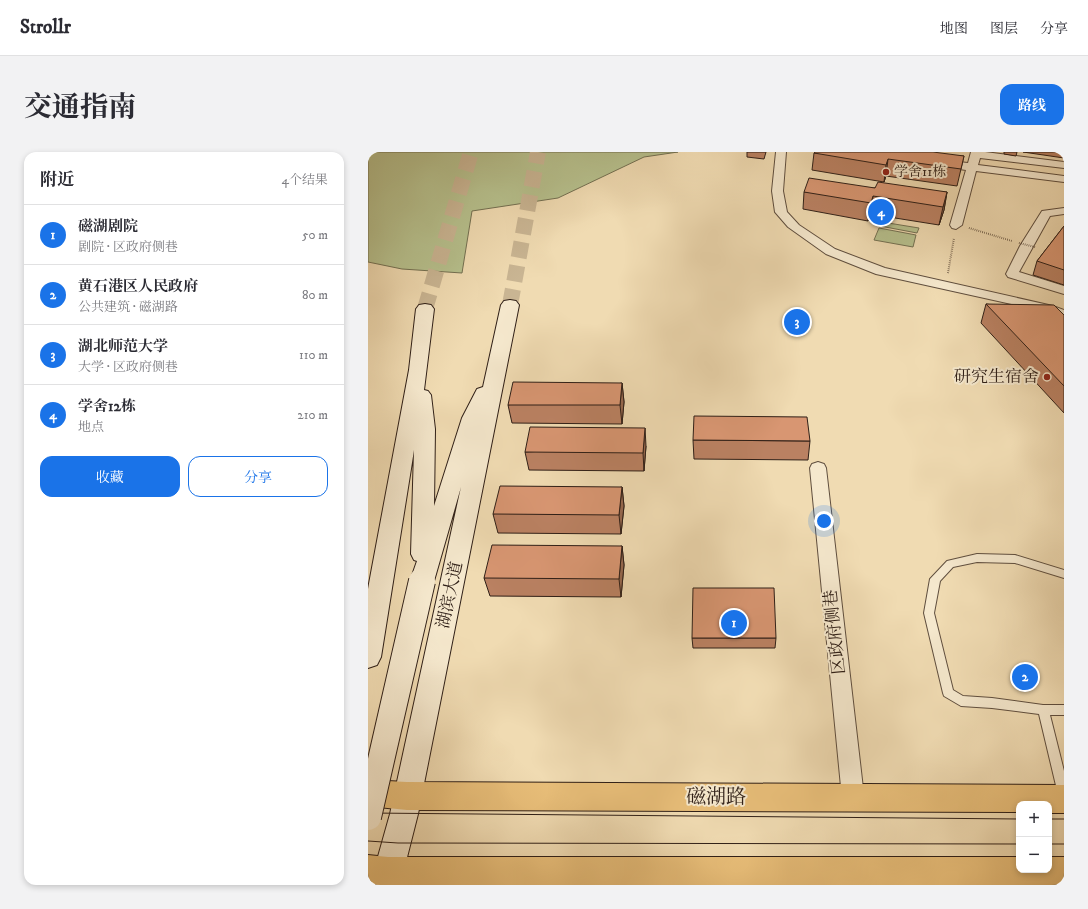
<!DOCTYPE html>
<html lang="zh">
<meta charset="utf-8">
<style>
body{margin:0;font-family:"IM FELL DW Pica","Noto Serif SC",serif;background:#f2f2f3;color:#2b2b33}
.controls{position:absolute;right:12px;bottom:12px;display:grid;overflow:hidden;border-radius:8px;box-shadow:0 2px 6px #0003}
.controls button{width:36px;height:36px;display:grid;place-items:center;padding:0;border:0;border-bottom:1px solid #e1e1e2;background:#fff;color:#2b2b33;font:20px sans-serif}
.you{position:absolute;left:456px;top:369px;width:14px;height:14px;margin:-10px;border:3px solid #fff;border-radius:50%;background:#1a73e8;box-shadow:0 0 0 6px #1a73e833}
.badge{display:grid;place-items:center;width:26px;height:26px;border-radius:50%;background:#1a73e8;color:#fff;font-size:13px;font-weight:700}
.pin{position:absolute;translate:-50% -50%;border:2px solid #fff;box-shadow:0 1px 4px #0006}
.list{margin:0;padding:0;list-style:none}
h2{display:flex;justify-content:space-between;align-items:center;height:52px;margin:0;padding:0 16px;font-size:17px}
h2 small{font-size:13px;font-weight:400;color:#7c7c81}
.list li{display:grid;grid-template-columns:26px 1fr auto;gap:12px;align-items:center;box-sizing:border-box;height:60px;padding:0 16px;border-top:1px solid #e1e1e2}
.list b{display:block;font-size:15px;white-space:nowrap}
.list p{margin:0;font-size:13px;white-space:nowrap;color:#7c7c81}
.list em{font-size:13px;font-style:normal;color:#7c7c81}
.actions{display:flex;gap:8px;padding:12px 16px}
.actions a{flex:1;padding:9px 0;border:1px solid #1a73e8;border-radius:12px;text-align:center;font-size:14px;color:#1a73e8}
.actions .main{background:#1a73e8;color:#fff}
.map{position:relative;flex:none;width:696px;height:733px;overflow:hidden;border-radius:12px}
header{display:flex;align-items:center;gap:24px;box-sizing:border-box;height:56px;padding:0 20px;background:#fff;border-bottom:1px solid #e1e1e2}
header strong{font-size:19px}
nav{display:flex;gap:22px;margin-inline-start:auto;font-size:14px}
.intro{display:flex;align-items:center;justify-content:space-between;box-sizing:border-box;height:96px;padding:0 24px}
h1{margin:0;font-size:28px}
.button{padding:10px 18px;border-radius:12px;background:#1a73e8;color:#fff;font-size:14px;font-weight:700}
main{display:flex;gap:24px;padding:0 24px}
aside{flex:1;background:#fff;border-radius:12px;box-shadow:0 2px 6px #0003}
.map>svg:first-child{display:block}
.green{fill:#b7c18e;stroke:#737052}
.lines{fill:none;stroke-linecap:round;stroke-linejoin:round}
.secondary-tunnel{stroke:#c9b593;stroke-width:16;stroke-dasharray:16 8;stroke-linecap:butt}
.lane-casing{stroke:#5f4e3e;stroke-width:2}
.street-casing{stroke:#5f4e3e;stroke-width:2}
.secondary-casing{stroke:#2f1f17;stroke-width:2}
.primary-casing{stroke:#2f1f17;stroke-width:2}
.path{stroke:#2f1f17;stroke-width:2;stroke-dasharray:0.5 1.5;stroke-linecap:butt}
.lane{fill:#f5e8cd;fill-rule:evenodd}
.street{fill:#f5e8cd;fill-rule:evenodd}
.secondary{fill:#f5e8cd;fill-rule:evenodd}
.primary{fill:#e8be79;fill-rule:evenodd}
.tram{stroke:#2f1f17;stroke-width:1}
.secondary-bridge-casing{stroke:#2f1f17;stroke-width:28;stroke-linecap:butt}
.path-bridge{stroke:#2f1f17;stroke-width:2;stroke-dasharray:0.5 1.5;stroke-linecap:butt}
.secondary-bridge{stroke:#f5e8cd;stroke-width:26}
.wall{fill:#ba8162;stroke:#2f1f17}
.shaded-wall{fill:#976950;stroke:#2f1f17}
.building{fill:#d89672;stroke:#2f1f17}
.poi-dot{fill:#8f2418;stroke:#f5e8cd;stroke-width:1.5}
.labels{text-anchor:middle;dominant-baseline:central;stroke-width:4;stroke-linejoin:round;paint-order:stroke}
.far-poi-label{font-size:14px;fill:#2f1f17;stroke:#f5e8cd;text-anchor:start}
.poi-label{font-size:17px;fill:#2f1f17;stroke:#f5e8cd;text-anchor:end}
.street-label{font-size:17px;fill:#2f1f17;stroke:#f5e8cd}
.near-street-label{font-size:20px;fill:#2f1f17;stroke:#f5e8cd}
</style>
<header>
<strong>Strollr</strong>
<nav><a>地图</a><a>图层</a><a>分享</a></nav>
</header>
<div class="intro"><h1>交通指南</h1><a class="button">路线</a></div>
<main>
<aside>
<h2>附近<small>4个结果</small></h2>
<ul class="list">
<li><span class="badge">1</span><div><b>磁湖剧院</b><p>剧院 · 区政府侧巷</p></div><em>50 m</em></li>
<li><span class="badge">2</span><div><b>黄石港区人民政府</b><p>公共建筑 · 磁湖路</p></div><em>80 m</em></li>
<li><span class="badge">3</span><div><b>湖北师范大学</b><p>大学 · 区政府侧巷</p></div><em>110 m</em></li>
<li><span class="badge">4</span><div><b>学舍12栋</b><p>地点</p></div><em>210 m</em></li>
</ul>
<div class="actions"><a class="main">收藏</a><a>分享</a></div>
</aside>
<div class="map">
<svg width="696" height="733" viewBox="0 0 696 733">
<rect width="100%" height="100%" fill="#f0dbb2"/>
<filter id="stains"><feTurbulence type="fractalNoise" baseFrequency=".005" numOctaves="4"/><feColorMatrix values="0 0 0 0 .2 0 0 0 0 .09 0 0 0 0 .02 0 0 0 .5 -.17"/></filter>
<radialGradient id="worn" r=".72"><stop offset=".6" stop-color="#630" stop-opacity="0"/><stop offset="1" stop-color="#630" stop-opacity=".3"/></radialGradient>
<path class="green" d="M0,0H310L276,5L190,46L104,59L94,121L34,117L0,110Z
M514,70L551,76L549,81L512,74Z
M511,76L548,83L545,95L506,88Z"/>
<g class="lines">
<path class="secondary-tunnel" d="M142,153L170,0
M57,157L103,0"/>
<g class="lane-casing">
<path id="lane" d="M609,402L647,403L696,418V426L647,411L609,410L585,415L572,429L566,461L585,538L595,544L624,546L675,553H696V563H682L696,619V648L692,646L690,642L671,562L624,556L593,554L576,544L575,541L556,461L562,427L579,409Z"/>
</g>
<g class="street-casing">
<path id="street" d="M408,0H418L415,39L419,60L431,73L467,97L517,116L685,154L696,158V166L648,153L508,122L458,102L420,75L407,60L404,39Z
M603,0H617L696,10V16L612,6L610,13L696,24V30L608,19L594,73L588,77L584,76L582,73L598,18L571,14L566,11L571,8L600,11Z
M696,56V62L682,64L651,120L696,134V142L640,125L638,122L652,94L674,59Z
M450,310L456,312L458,316L496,645L493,652L485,655L477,652L474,645L442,316L444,312Z"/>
</g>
<g class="secondary-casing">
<path id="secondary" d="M142,148L148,149L151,153L50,662L32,733H2L22,662L93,335L66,429L62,436L54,438L46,436L42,429L49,409L46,408L43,402L46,298L13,505L9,513L0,516V437L41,218L48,157L51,153L57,152L63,153L66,157L56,238L60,239L63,243L67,277L66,354L94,266L109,237L115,235L133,153L136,149Z"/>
</g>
<g class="primary-casing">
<path id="primary" d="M0,628L39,630L696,633V661H681V652H651V660L39,658L0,654Z
M0,703L20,705H651V718H681V705H696V733H0Z"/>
</g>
<path class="path" d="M601,76L644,89
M580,121L586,86"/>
<use href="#lane" class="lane"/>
<use href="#street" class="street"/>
<use href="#secondary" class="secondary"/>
<use href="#primary" class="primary"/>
<path class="tram" d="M0,661L651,667
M681,667H696
M0,689L30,691L651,692
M681,692H696"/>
<g class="secondary-bridge-casing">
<path id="secondary-bridge" d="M0,665L54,429"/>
</g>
<path class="path-bridge" d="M651,91L667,95"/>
<use href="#secondary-bridge" class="secondary-bridge"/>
</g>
<path class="wall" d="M379,0H398L396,7L379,5Z
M636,0H649L648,4L636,2Z
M655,0H696V6Z
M446,1L596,4L589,34L518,24L516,30L444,18Z
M507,36L579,40L576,58L571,73L502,62L500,69L435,57L436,40Z
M696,74V133L665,123L669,109Z
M618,152L696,163V261L613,171Z
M254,231L256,250L254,272L144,271L140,253Z
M325,288L442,289L440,308L326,307Z
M278,294L276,319L161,318L157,300Z
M254,335L256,354L253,382L130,381L125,362Z
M254,394L256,413L253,445L122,444L116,426Z
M324,486H408L407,496H325Z"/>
<path class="shaded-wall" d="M520,7L518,24L516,30L518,13Z
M579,40L576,58L571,73L575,55Z
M505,44L502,62L500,69L503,51Z
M254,231L256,250L254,272L252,253Z
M277,276L278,294L276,319L275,301Z
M254,335L256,354L253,382L251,363Z
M254,394L256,413L253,445L251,427Z"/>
<path class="building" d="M447,0H565L596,4L593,17L520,7L518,13L446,1Z
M441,26L507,36L510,30L579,40L575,55L505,44L503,51L436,40Z
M696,74V118L669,109Z
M618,152L686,153L696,163V234Z
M145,230L254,231L252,253H140Z
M326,264L439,265L442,289L325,288Z
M162,275L277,276L275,301L157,300Z
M132,334L254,335L251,363L125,362Z
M124,393L254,394L251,427L116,426Z
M325,436H406L408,486H324Z"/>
<g class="poi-dot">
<circle cx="518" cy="20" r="4"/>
<circle cx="679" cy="225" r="4"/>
</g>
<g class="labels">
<g class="far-poi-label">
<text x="526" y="20">学舍11栋</text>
</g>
<g class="poi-label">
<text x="671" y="225">研究生宿舍</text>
</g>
<g class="street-label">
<text transform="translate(82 443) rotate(-78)">湖滨大道</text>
<text transform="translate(467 480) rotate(-96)">区政府侧巷</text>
</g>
<g class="near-street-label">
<text x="348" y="645">磁湖路</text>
</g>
</g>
<rect width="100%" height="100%" filter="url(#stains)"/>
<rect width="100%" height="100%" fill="url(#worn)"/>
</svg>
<div class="controls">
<button>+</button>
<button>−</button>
</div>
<div class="you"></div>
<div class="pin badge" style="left:366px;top:471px">1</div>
<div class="pin badge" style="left:657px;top:525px">2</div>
<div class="pin badge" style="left:429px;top:170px">3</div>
<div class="pin badge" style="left:513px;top:60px">4</div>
</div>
</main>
